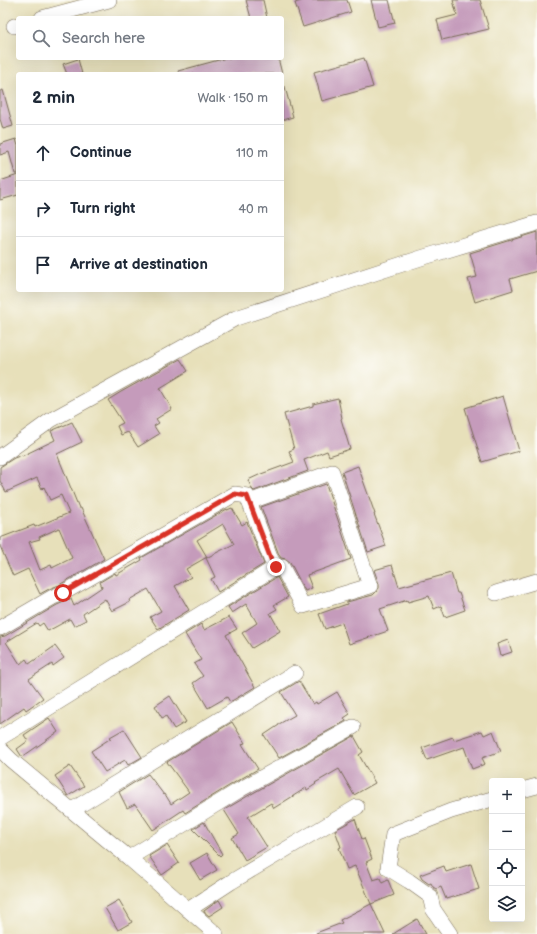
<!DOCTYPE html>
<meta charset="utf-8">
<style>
body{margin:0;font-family:"Balsamiq Sans",sans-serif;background:#f2f2f3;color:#1f2937}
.controls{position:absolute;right:12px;bottom:12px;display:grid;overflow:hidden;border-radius:4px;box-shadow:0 4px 16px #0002}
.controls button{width:36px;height:36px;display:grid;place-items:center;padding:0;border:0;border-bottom:1px solid #e0e1e3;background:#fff;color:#1f2937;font:20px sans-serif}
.stop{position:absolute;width:12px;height:12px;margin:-9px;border:3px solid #d93025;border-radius:50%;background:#fff}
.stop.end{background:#d93025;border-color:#fff;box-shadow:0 1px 4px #0008}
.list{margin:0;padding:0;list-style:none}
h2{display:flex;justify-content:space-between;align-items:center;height:52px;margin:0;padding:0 16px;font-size:17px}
h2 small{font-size:13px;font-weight:400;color:#747a83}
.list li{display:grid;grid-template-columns:26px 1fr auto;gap:12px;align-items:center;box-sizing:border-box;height:56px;padding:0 16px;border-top:1px solid #e0e1e3}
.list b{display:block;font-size:15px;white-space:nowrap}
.list em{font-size:13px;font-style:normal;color:#747a83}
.icon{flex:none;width:22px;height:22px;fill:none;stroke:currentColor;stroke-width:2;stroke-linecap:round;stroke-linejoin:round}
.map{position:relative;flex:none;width:537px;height:934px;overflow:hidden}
.search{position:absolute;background:#fff;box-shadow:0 4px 16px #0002;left:16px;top:16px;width:268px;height:44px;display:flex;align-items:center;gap:10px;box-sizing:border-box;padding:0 14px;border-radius:4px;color:#747a83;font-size:15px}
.panel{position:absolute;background:#fff;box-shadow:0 4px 16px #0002;left:16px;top:72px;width:268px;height:220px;border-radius:4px}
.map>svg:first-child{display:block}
.building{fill:#c59bbb;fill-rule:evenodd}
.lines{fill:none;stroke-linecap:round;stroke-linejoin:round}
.minor-casing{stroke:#776a55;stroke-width:16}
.minor{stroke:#fff;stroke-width:15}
.route{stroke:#d93025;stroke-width:5}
</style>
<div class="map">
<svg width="537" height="934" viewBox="0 0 537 934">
<rect width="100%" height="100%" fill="#fdfcf7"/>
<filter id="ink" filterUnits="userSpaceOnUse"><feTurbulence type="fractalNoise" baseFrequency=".025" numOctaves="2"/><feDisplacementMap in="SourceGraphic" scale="8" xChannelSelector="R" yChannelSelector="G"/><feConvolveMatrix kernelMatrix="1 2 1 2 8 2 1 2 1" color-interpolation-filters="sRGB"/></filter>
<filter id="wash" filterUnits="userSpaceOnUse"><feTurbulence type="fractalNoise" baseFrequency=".012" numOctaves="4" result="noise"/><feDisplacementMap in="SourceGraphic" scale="16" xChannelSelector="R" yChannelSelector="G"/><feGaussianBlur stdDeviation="0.9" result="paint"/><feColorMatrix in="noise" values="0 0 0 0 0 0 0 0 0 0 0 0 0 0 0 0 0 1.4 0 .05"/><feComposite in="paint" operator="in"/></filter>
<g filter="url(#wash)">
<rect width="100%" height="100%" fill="#e7e0ba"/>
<g id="blocks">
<path class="building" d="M246,0H263L267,18H251Z
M304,0H347L351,12L303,27L295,3Z
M371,0H389L395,23L378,27Z
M453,0H480L489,29L442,40L437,20L457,15Z
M226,58H278L282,74H179L178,71Z
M364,58L373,87L322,101L314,72Z
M78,59L82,74H67L63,64Z
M282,87H285L293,117L282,120Z
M3,90L13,126L3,129L0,119V91Z
M16,139L18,146V174H15L9,152L0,155V144Z
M18,175V195L0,200V181Z
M537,232V271L510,279L513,290L475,302L468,279L477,277L470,253Z
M180,359L188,371L160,388L172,409L156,419L159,423L154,426L159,434L138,447L128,432L121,435L117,426L123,423L108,400L121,392Z
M503,396L519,451L482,462L465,408Z
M338,398L342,418L341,419L350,449L329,456L327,451L304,460L308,471L254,491L252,489L248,480L261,474L294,462L289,451L294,449L284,414L313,406V404Z
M72,422L82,442L57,454L79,508H81L104,559L59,585L49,589L40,594L28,569L13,576L0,546V538L34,525L35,527L69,513L61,495L50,500L44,487L42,489L37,478L6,492L0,481V467L14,458L22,455V456L55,440L51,431ZM59,528L72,558L52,568L51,565L40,570L29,542L40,539L39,537Z
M358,466L375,514H374L386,546L368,552L342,472Z
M326,484L351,559L307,575L312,588L305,591L290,562L286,559L281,558L279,555L261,507Z
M232,508L242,525L247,522L264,564L218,592L211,579L215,577L206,558L234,544L223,524L197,540L207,557L186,569L191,577L175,586L189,610L158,629L150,617L161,611L148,589L129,600L130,602L112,611L105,599L83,614L86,620L74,626L70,619L48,631L43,623L39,626L37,623L6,642L20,664L26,659L29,664L55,646L64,658L53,666L52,664L29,679L43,698L26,710L24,707L0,724V637L5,636L57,605L71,599L74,606L102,587L100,582L115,573L116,575L142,560L141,558L227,509V510Z
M392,565L399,587L451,573L457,593H459L465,610L445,617L441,606L434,609L429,596L408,602L407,600L380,609L388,631L349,644L342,623L325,629L319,614L347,604V602L373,595L376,592L379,588V584L374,570Z
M277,577L288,597L274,605L277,609L270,613L280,631L252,648L242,633L257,623L246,604L232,613L228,607Z
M229,617L237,629L226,635L255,687L230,702L227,697L208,708L193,683L203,676L194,664L201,660L185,634L201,624L204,630Z
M508,640L512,652L500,656L497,644Z
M299,681L313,704L316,702L317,704L337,692L350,714L344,718L346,721L279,758L264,735L279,725V724L295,715L281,692Z
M170,696L186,722L174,729L166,716L162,718L155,706Z
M49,718L58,732L22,757L17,749L28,741L24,735Z
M232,722L245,743L242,744L258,769L237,781L185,813L183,810L153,830L135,804L127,808L119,792L148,774L164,795L165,794L171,804L189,792L167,762Z
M124,729L142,757L128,765L125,760L105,772L91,751L111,738L110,737Z
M482,731L484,735L493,731L501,751L482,758L485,764L472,769L464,747L427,760L422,748L453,737L454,740Z
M354,736L363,752L359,755L375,783L354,795L339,769L315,783L316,784L307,790L306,788L274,808L271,803L248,817L267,847L245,860L232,838L239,834L224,810L246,797Z
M70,766L84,786L68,796L55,776Z
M355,819L362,839L364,838L372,859L366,862L373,880L380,878L382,883L388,880L394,895L371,904L355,866L347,869L339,848L341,847L335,830Z
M204,822L222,854L220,856L193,829Z
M167,845L179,863L162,875L149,856Z
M207,853L217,870L200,880L190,863Z
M471,864L479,889L446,899L441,887L436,889L433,887L431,883L429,884L422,879L420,875L444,866L446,872Z
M119,900L132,922L118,930L105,908Z
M219,900L223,907L209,916L204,912V911Z
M371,904L385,934H316V933L342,923L340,920Z
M417,919L426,934H393Z"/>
</g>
</g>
<g filter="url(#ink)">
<use href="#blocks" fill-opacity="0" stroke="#776a55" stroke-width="1"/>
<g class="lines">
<g class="minor-casing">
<path id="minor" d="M42,18L109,0
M14,26L18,25
M0,457L51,420L236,318L421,258L537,223
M496,593L537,581
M0,628L53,597L63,593L235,494L247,496L271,559L276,567H282L303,606L370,586L332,472L249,502
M0,738L276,567
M0,749L11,760L129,858L216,934
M522,790L537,786
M72,810L295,673
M129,858L241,789L353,727
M188,910L231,882L357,807
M450,934L433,909L430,896L409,881L388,868L393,834L451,811L492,799"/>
</g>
<use href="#minor" class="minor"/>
</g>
</g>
<g class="lines" filter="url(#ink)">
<path class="route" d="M63,593L235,494L247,496L271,559L276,567"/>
</g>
</svg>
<div class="controls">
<button>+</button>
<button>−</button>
<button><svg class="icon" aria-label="locate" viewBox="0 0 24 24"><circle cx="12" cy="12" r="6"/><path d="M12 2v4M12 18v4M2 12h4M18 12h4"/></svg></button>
<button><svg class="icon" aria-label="layers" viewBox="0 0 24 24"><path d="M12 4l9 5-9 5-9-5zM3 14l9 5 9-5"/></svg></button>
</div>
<div class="stop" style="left:63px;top:593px"></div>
<div class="stop end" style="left:276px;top:567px"></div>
<div class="search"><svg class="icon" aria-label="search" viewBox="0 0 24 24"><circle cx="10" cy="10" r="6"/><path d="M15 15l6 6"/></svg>Search here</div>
<section class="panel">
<h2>2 min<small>Walk · 150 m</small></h2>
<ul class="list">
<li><svg class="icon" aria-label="ahead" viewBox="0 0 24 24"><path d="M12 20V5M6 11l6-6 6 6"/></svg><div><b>Continue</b></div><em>110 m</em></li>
<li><svg class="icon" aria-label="right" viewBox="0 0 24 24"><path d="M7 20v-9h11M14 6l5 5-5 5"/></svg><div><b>Turn right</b></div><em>40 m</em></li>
<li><svg class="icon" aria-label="arrive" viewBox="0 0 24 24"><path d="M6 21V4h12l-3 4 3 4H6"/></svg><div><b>Arrive at destination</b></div></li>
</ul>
</section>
</div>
